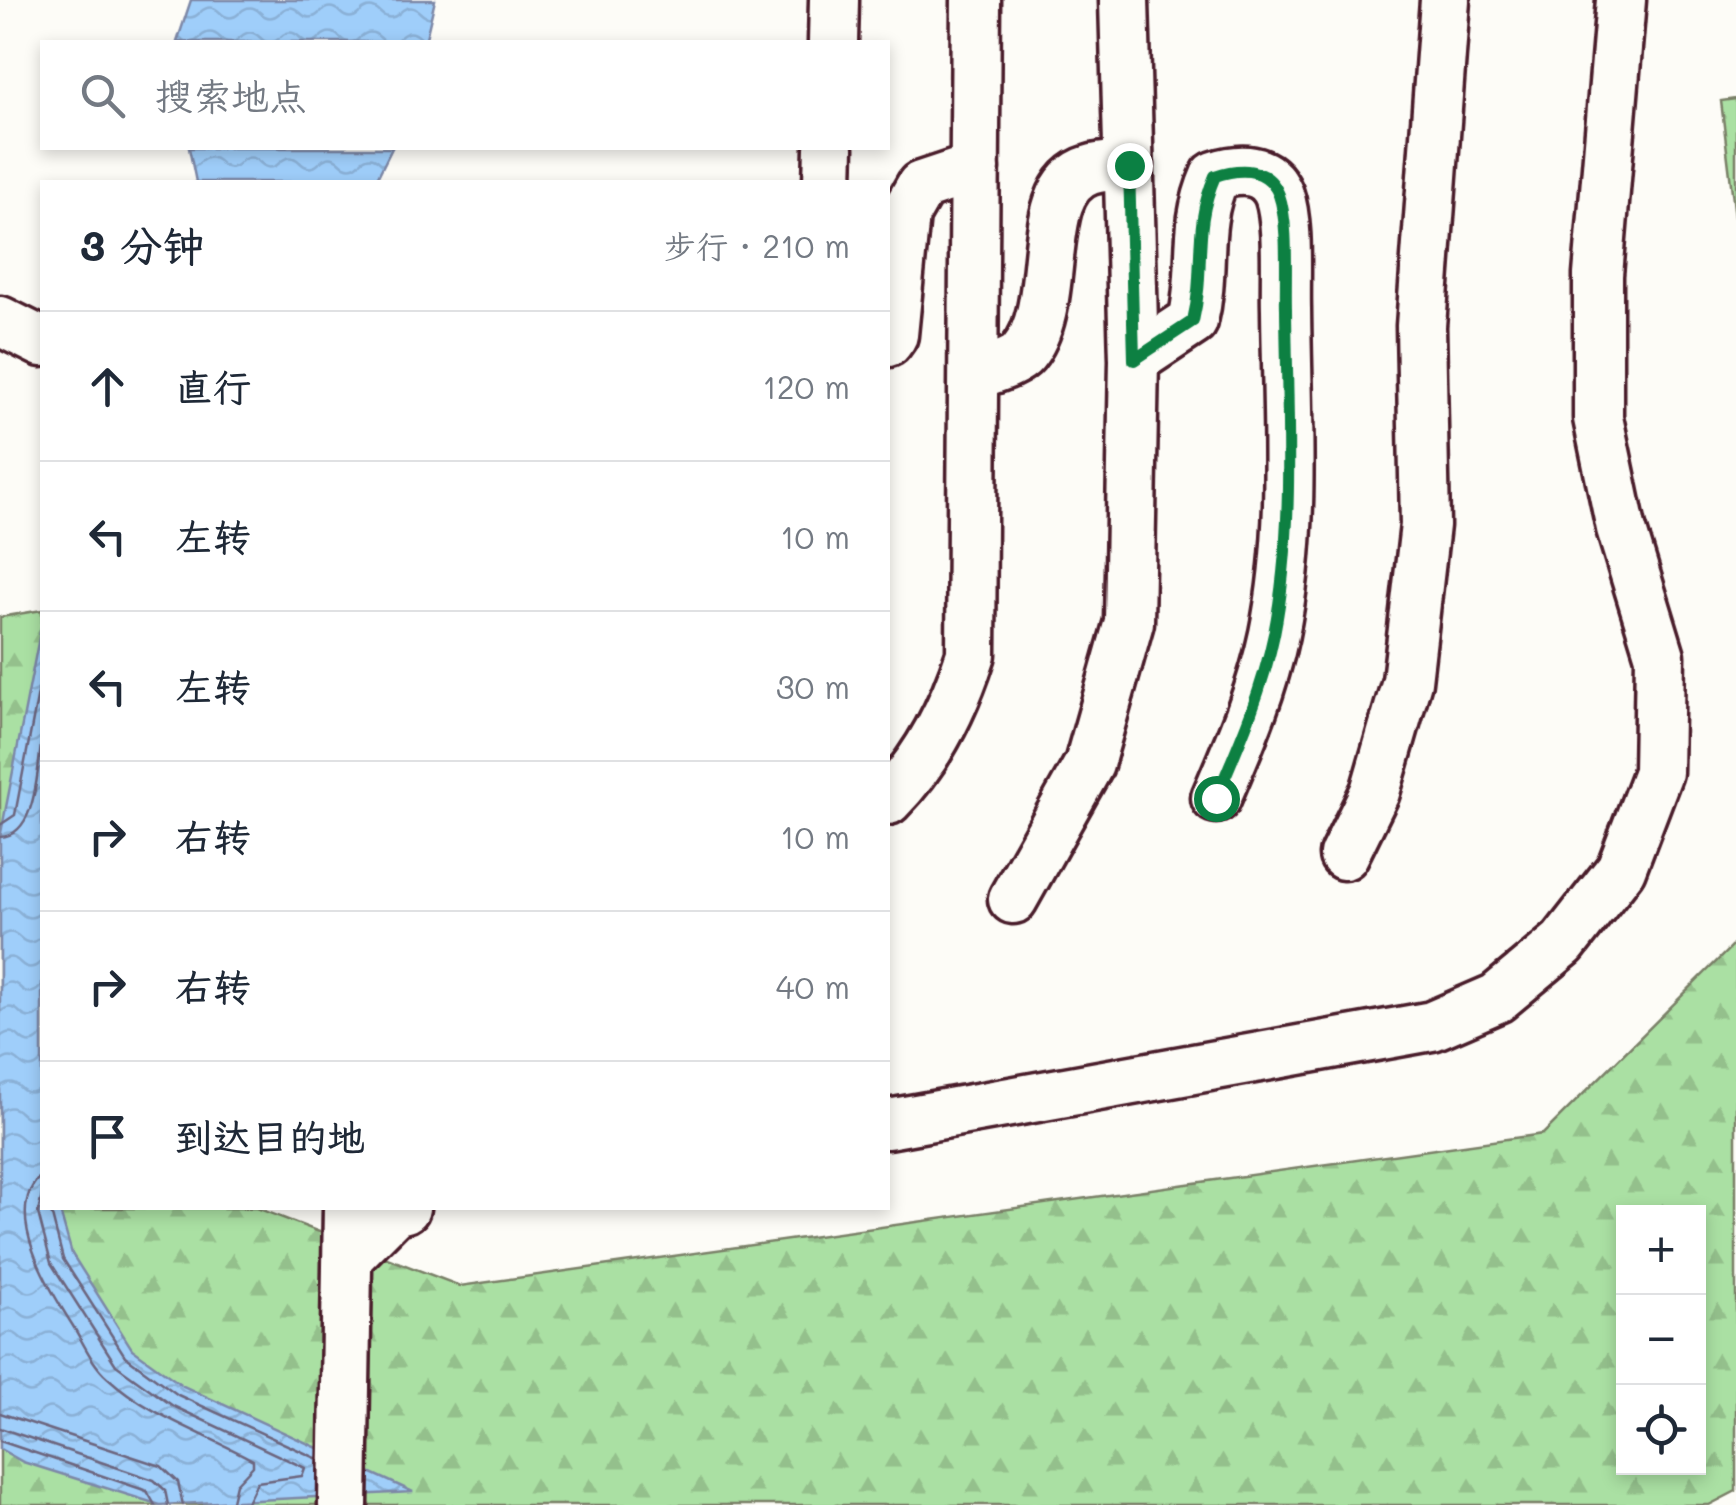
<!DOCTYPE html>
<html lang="zh">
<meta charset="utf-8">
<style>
body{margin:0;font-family:Mali,"LXGW WenKai TC",sans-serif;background:#f6f6f7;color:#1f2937}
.controls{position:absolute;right:30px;bottom:30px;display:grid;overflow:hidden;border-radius:0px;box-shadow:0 5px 15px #0003}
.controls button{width:90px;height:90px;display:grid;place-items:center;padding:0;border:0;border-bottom:2px solid #e0e1e3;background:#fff;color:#1f2937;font:50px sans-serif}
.stop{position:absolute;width:30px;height:30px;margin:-22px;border:8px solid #0b8043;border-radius:50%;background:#fff}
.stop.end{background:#0b8043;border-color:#fff;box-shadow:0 2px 10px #0008}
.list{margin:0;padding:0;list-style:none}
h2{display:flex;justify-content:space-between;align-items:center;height:130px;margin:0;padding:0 40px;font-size:42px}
h2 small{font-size:32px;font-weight:400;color:#747a83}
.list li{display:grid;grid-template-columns:65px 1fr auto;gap:30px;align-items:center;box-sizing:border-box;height:150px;padding:0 40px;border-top:2px solid #e0e1e3}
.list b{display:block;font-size:38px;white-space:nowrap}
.list em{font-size:32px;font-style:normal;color:#747a83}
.icon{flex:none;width:55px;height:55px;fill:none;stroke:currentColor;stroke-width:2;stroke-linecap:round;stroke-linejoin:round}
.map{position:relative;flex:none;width:1736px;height:1505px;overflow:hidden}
.search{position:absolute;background:#fff;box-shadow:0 5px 15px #0003;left:40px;top:40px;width:850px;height:110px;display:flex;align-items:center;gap:25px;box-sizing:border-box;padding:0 35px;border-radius:0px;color:#747a83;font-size:38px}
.panel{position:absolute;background:#fff;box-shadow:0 5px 15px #0003;left:40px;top:180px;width:850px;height:1030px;border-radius:0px}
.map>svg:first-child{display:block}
.forest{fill:url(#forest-firs);stroke:#7a8067;stroke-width:2.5;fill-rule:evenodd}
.water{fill:url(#water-waves);stroke:#7d88a7;stroke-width:2.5}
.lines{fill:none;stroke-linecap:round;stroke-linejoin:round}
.shore{stroke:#6c657e;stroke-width:2.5}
.minor-casing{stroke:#4a1f2b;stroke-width:55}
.minor{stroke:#fdfcf7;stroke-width:48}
.route{stroke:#0b8043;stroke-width:12}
</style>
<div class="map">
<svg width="1736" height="1505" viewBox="0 0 1736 1505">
<defs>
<pattern id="forest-firs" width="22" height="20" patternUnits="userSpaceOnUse" patternTransform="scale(2.5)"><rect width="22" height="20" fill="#aae0a3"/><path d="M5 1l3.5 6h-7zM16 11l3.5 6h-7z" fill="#94c08c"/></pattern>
<pattern id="water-waves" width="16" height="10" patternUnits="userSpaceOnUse" patternTransform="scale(2.5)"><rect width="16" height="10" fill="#9fcefa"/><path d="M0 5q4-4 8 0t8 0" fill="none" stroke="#8ab0d6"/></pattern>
</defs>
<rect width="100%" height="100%" fill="#fdfcf7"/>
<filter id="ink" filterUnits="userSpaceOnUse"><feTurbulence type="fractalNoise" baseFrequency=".01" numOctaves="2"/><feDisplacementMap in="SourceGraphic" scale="20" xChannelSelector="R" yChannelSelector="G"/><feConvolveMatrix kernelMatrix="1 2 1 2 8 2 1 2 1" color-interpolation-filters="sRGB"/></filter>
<g filter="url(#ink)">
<path class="forest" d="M1736,99V225L1721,101Z
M42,610V1208H257L460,1286L1543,1134L1736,942V1491L1709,1505H0V617ZM1624,1212H1698V1468H1624Z"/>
<path class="water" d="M191,0H435L425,42H177Z
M189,148H392L375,182H196Z
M42,622V1208H59L72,1254L132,1349L183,1386L413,1492L160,1505L23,1462L0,1449V838Z"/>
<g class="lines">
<path class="shore" d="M0,825L15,815L42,672
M0,837C38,835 37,767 42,738
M42,1175C0,1211 50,1290 73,1326C83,1342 92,1364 107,1377C149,1416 204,1433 253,1460V1466L236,1484L231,1505
M42,1195L38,1213L51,1263L116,1365L173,1406L305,1468L302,1476L257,1482L246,1505
M50,1208L63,1259L125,1356L178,1395L318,1459
M0,1413L161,1466L178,1482L183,1505
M0,1428L154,1480L165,1490L168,1505
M0,1441L147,1491L155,1505"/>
<g class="minor-casing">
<path id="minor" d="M833,42L834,0
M828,182L829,148
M0,321L42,342
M888,342L893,335L905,214L921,186L975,168
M1134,360L1193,321C1206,267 1192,228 1215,176C1239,168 1267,166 1279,195C1289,223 1285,278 1286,309C1287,417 1296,527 1274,634C1262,692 1239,744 1216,798
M974,376C987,370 1014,364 1023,353C1065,303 1030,188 1090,170C1102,166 1117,166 1129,165
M888,800C928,760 954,707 971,654L976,0
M1344,855L1375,792L1407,681L1425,525L1421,326L1445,0
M1013,899L1089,764L1129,622L1134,360L1124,0
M888,1124L1432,1026L1497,998L1563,943L1621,869L1658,772L1660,656L1621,528L1598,418V275L1621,0
M350,1255L394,1211L405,1208
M343,1505L348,1208"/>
</g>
<use href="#minor" class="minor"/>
</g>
</g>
<g class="lines" filter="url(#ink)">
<path class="route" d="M1129,165L1134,360L1193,321C1206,267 1192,228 1215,176C1239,168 1268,166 1279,195C1289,223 1285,278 1286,309C1287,417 1295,527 1274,634C1262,692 1239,744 1216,798"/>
</g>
</svg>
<div class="controls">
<button>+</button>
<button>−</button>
<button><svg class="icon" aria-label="locate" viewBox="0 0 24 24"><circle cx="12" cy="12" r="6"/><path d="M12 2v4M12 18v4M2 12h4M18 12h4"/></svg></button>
</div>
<div class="stop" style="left:1216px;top:798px"></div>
<div class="stop end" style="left:1129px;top:165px"></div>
<div class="search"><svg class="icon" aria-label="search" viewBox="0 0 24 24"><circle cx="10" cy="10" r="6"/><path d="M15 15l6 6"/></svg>搜索地点</div>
<section class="panel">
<h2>3 分钟<small>步行 · 210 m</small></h2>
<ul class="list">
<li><svg class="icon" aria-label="ahead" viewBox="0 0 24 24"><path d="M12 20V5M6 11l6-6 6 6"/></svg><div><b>直行</b></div><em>120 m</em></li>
<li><svg class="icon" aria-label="left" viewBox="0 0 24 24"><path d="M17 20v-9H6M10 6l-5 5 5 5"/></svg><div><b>左转</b></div><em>10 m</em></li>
<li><svg class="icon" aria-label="left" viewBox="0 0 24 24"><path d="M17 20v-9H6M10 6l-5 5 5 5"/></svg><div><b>左转</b></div><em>30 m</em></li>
<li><svg class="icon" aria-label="right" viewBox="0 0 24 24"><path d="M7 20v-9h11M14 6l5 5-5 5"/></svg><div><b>右转</b></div><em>10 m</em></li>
<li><svg class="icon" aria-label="right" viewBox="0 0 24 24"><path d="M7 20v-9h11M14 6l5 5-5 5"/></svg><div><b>右转</b></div><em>40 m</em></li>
<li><svg class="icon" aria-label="arrive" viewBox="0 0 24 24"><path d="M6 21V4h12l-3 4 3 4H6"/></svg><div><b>到达目的地</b></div></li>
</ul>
</section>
</div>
